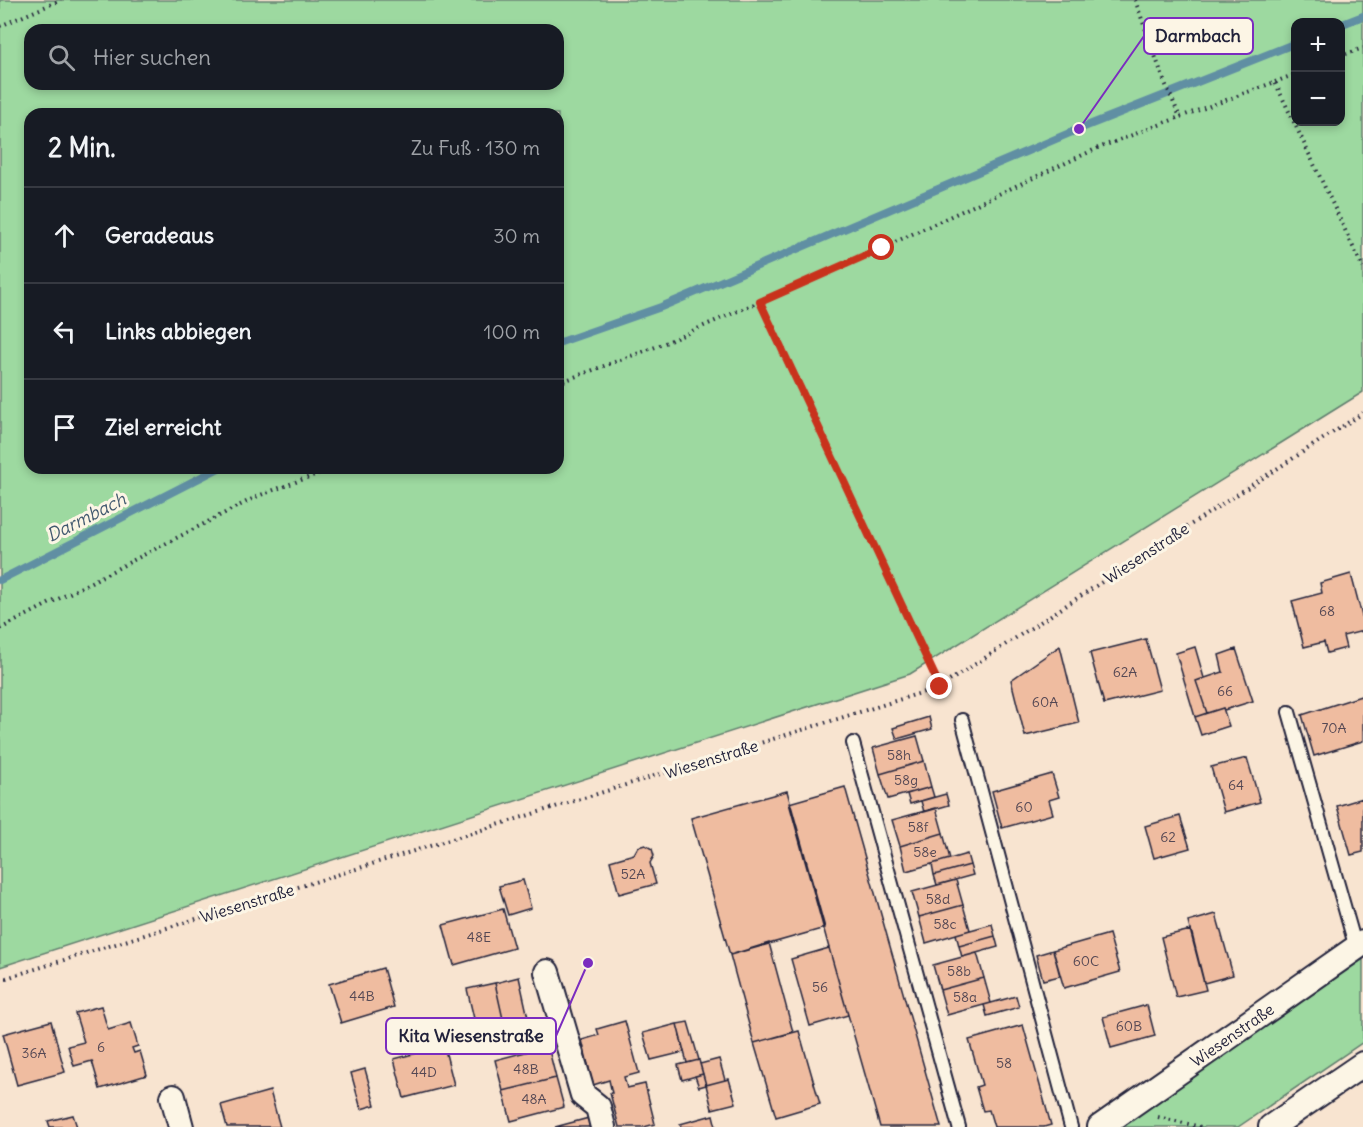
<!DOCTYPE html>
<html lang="de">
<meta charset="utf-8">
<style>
body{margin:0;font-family:Delius,sans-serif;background:#242831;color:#f1f3f6}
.controls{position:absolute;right:18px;top:18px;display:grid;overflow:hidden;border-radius:12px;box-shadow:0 3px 9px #0003}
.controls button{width:54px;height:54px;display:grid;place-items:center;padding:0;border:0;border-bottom:2px solid #363941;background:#171b24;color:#f1f3f6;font:30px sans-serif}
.stop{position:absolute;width:18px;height:18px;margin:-14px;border:4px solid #c8321e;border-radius:50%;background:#fff}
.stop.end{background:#c8321e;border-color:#fff;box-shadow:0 2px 6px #0008}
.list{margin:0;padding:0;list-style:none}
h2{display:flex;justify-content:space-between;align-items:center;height:78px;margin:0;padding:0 24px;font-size:26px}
h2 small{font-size:20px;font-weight:400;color:#9ea1a6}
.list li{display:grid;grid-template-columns:39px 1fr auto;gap:18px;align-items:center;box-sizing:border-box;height:96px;padding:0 24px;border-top:2px solid #363941}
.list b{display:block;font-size:22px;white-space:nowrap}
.list em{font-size:20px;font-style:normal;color:#9ea1a6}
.icon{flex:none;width:33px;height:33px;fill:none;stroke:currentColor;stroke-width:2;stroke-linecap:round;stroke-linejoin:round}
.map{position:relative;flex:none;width:1363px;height:1127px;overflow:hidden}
.search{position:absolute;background:#171b24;box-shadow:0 3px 9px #0003;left:24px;top:24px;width:540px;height:66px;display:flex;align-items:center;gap:15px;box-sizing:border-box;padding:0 21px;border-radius:18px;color:#9ea1a6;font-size:22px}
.panel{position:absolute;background:#171b24;box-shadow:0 3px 9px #0003;left:24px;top:108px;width:540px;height:366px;border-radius:18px}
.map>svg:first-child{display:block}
.green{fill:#9dd9a0;stroke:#607e6e;stroke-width:1.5;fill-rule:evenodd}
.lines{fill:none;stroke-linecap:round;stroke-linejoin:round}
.stream{stroke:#608fa3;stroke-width:8}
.building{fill:#efbca0;stroke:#22223b;stroke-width:1.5}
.lane-casing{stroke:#22223b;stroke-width:16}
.street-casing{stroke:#22223b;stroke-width:28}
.path{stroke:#22223b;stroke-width:4;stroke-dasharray:1.5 4.5;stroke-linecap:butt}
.lane{stroke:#fcf5e5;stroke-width:12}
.street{stroke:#fcf5e5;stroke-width:24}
.route{stroke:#c8321e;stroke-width:8}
.labels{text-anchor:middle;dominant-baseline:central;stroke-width:6;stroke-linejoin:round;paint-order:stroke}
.number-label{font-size:14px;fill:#554854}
.street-label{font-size:16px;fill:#22223b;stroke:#fcf5e5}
.water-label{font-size:18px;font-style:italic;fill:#41596f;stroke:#fcf5e5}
.leader{fill:none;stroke:#7b2cbf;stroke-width:2}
.callout-dot{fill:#7b2cbf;stroke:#fcf5e5;stroke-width:2}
.callout{fill:#fcf5e5;stroke:#7b2cbf;stroke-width:2}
.callout-label{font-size:18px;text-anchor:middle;font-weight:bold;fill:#22223b}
</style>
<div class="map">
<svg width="1363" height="1127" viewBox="0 0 1363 1127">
<rect width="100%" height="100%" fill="#f8e4d0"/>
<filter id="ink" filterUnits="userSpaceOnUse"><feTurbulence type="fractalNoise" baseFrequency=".0167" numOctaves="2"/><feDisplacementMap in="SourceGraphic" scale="12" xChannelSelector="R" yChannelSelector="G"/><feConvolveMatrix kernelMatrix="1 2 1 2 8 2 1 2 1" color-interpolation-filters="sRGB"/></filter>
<g filter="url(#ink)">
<path class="green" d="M0,0H1363V392L910,674L0,967ZM1340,22V122H1296V22ZM30,30H558V84H30ZM30,114H558V468H30Z
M1363,957V1042L1238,1127H1118Z"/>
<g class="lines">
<path class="stream" d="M1340,25L1363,16
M558,343L661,307L1079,129L1296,43
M0,580L219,468"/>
</g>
<path class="building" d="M1351,574L1363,620V631L1343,636L1346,648L1327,653L1324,642L1304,647L1292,601L1322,593L1320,583Z
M1146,639L1160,690L1104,704L1090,653Z
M1060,646L1079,723L1025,736L1011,680Z
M1195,647L1204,678L1196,681L1207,713L1195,717L1176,653Z
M1236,649L1253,701L1224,710L1223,708L1207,713L1196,681L1223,672L1219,655Z
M1361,696L1363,702V741L1314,756L1302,715Z
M1223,708L1229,726L1201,735L1195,717Z
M929,717L932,729L897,739L893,728Z
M917,736L924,761L880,774L873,748Z
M1247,758L1260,802L1224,812L1211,767Z
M924,761L931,787L888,799L880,774Z
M1052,774L1059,797L1049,800L1053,814L1002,828L992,791Z
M845,787L941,1127H880L829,948L789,803Z
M931,787L934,797L910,804L907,794Z
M787,791L825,928L730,955L691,818Z
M946,794L949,805L924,812L921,801Z
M1363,798V852L1351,855L1337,806Z
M936,808L943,833L900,846L892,820Z
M1180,816L1190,848L1154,858L1145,826Z
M943,833L950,859L906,871L900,846Z
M645,845L652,849L654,856L650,863L656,884L619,894L610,861L634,854L638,847Z
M967,854L970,865L934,875L932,864Z
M970,865L973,875L937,885L934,875Z
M523,880L531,908L508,915L499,886Z
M956,880L963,905L919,917L912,892Z
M963,905L970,930L926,943L919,917Z
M503,909L514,948L454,965L443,925Z
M1216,914L1233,975L1204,983L1188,922Z
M992,924L995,936L959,946L956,934Z
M1191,930L1206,990L1176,997L1161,937Z
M1109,934L1120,972L1064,988L1053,950Z
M995,936L998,947L962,957L959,946Z
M769,943L793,1032L754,1043L730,955Z
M829,948L848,1015L810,1026L791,959Z
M1053,950L1060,976L1043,980L1036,955Z
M977,953L984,978L940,990L933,965Z
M383,968L394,1007L341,1023L329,984Z
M519,977L531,1031L507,1037L495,983Z
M984,978L991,1003L947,1015L940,990Z
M495,983L507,1037L480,1044L467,989Z
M1016,996L1019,1007L987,1016L984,1005Z
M1147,1005L1155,1036L1111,1048L1103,1017Z
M101,1006L108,1030L131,1023L138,1046L132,1048L134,1053L140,1051L147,1075L100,1089L92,1061L74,1066L68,1046L84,1042L75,1013Z
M51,1021L65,1072L17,1085L3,1034Z
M625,1021L639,1073L624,1077L627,1088L645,1084L655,1124L644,1127H619L610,1093H612L609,1080L593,1085L582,1040L599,1035L597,1029Z
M688,1022L699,1060L687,1063L677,1024Z
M677,1024L684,1052L651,1060L643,1033Z
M1023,1025L1051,1125L1044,1127H994L989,1110L983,1111L976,1087L982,1085L969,1040Z
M799,1031L820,1104L776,1117L754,1043Z
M444,1046L454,1085L404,1098L394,1059Z
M548,1046L556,1078L503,1091L495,1060Z
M719,1059L725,1080L706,1085L700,1064Z
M699,1060L703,1074L682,1080L678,1065Z
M365,1069L375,1105L361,1109L351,1073Z
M703,1074L706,1085L699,1087L695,1076Z
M556,1078L564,1107L511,1121L503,1091Z
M729,1079L736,1103L712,1109L706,1085Z
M270,1091L280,1127H227L221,1105Z
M73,1115L77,1127H50L48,1121Z
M713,1115L716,1127H681L680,1124Z
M589,1118L592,1127H555Z"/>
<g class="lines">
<g class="lane-casing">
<path id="lane" d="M1289,712L1356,948
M962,720L1071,1127
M853,743L959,1127"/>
</g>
<g class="street-casing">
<path id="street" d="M547,972L583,1095L598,1107L603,1127
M173,1097L181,1127
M1100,1127L1363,943
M1271,1127L1363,1064"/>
</g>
<path class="path" d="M1135,0L1165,83L1180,117L1275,82L1363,268
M0,26L61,0
M1340,56L1363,48
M1275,82L1296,74
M760,301L940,687
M558,383L658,346L882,248L1098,148L1180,117
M0,629L258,496L333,468
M0,980L940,687L1363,413
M1158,1117L1201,1127"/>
<use href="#lane" class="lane"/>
<use href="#street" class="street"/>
</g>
</g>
<g class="lines" filter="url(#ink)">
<path class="route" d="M882,248L760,302L940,687"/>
</g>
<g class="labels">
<g class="number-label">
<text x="1327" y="611">68</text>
<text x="1125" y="672">62A</text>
<text x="1225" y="691">66</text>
<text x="1045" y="702">60A</text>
<text x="1334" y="728">70A</text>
<text x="899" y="755">58h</text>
<text x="906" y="780">58g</text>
<text x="1236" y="785">64</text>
<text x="1024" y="807">60</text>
<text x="918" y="827">58f</text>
<text x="1168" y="837">62</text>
<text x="925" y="852">58e</text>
<text x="633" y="874">52A</text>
<text x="938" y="899">58d</text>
<text x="945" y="924">58c</text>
<text x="479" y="937">48E</text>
<text x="1086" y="961">60C</text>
<text x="959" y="971">58b</text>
<text x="820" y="987">56</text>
<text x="362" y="996">44B</text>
<text x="965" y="997">58a</text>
<text x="1129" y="1026">60B</text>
<text x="101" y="1047">6</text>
<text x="34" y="1053">36A</text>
<text x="1004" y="1063">58</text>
<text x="526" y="1069">48B</text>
<text x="424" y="1072">44D</text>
<text x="534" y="1099">48A</text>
</g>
<g class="street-label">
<text transform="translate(1146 553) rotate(-33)">Wiesenstraße</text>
<text transform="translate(711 759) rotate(-17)">Wiesenstraße</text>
<text transform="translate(247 903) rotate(-17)">Wiesenstraße</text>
<text transform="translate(1232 1035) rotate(-35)">Wiesenstraße</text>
</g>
<g class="water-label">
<text transform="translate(86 517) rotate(-27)">Darmbach</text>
</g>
</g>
<path class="leader" d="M1079 129L1144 36M588 963L556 1036"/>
<g class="callout-dot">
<circle cx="1079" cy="129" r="6"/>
<circle cx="588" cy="963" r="6"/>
</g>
<g class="callout">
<rect x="1144" y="18" width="109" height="36" rx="6"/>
<rect x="386" y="1018" width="170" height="36" rx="6"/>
</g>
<g class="callout-label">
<text x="1198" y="42">Darmbach</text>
<text x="471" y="1042">Kita Wiesenstraße</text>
</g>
</svg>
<div class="controls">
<button>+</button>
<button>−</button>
</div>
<div class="stop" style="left:882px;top:248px"></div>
<div class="stop end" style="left:940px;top:687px"></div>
<div class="search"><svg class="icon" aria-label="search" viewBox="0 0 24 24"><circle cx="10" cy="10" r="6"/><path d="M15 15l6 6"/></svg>Hier suchen</div>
<section class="panel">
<h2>2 Min.<small>Zu Fuß · 130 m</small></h2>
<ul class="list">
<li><svg class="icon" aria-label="ahead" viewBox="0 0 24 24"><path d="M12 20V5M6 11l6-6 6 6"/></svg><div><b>Geradeaus</b></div><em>30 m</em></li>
<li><svg class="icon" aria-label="left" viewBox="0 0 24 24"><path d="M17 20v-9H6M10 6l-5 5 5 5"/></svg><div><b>Links abbiegen</b></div><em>100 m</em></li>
<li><svg class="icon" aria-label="arrive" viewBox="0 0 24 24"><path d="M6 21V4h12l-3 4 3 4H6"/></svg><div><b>Ziel erreicht</b></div></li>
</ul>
</section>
</div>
